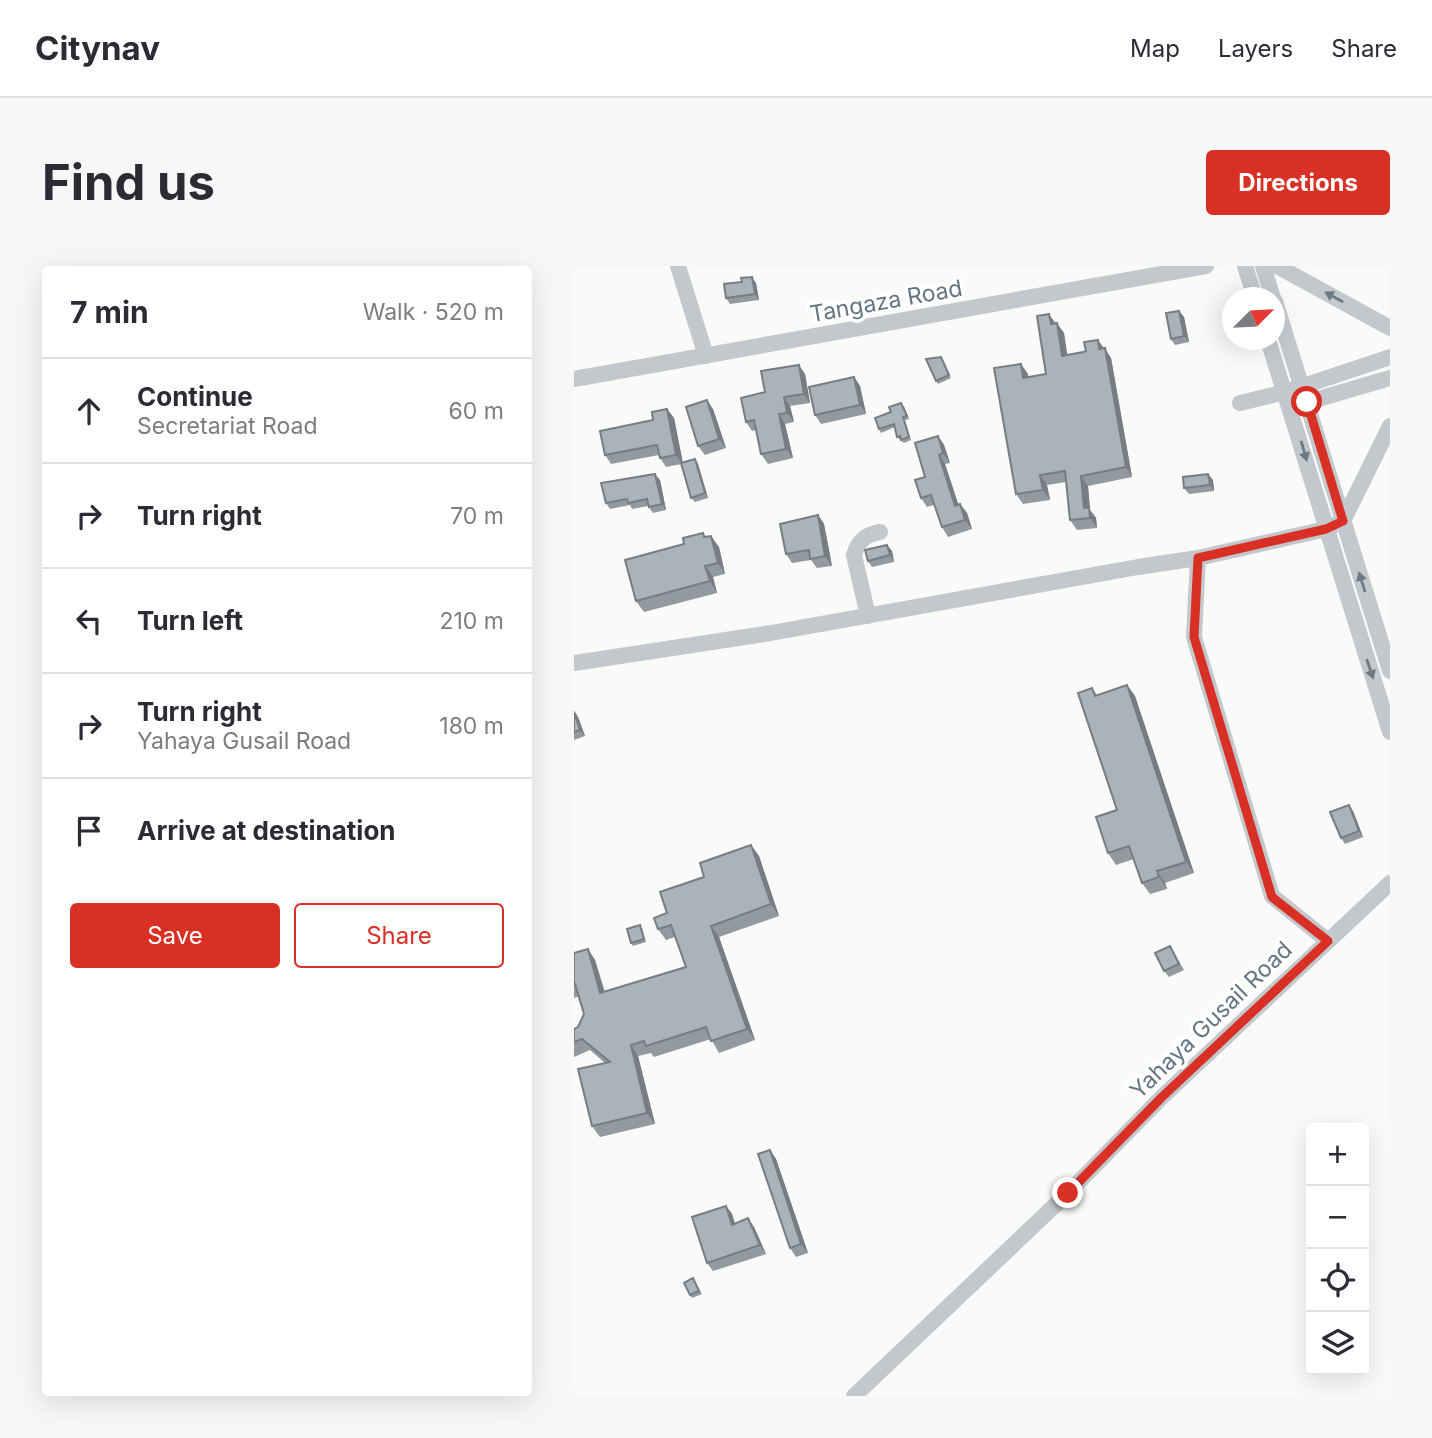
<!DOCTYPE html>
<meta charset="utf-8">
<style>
body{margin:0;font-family:Inter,sans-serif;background:#f7f7f7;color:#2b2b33}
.controls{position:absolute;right:21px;bottom:21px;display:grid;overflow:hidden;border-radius:7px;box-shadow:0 7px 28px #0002}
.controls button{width:63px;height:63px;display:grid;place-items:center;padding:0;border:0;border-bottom:2px solid #e1e1e2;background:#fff;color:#2b2b33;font:35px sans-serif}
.compass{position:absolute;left:648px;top:21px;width:63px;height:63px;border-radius:50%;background:#fff;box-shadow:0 7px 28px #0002;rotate:66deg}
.stop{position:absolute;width:21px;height:21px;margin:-16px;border:5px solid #d93025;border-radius:50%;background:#fff}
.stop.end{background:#d93025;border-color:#fff;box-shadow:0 2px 7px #0008}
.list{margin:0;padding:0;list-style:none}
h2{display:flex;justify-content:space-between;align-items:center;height:91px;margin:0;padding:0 28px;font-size:30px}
h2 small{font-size:23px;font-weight:400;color:#7c7c81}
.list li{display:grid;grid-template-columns:46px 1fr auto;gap:21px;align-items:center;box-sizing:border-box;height:105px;padding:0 28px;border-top:2px solid #e1e1e2}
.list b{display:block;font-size:26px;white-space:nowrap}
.list p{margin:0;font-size:23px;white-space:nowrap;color:#7c7c81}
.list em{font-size:23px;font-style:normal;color:#7c7c81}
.actions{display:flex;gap:14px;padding:21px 28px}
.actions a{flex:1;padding:16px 0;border:2px solid #d93025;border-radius:7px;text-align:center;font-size:24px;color:#d93025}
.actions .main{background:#d93025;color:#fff}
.icon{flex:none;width:38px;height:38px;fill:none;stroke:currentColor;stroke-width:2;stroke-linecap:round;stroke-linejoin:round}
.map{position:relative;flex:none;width:816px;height:1130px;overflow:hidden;border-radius:7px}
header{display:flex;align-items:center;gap:42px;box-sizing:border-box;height:98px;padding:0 35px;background:#fff;border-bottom:2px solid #e1e1e2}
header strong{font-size:33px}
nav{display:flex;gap:38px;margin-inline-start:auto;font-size:24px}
.intro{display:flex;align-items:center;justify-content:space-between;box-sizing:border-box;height:168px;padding:0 42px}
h1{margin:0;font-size:49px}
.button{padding:18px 32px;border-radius:7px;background:#d93025;color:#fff;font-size:24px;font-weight:700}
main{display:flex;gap:42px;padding:0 42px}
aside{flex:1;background:#fff;border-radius:7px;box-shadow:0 7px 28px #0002}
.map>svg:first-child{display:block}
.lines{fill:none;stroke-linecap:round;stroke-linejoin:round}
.street{stroke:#c3c8cc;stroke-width:16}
.wall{fill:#929a9f}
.shaded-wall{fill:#777d82}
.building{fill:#aab3b9;stroke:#777d82;stroke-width:2}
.oneway{fill:#6a7a87}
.route{stroke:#d93025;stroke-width:9}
.labels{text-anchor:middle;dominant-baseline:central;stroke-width:7;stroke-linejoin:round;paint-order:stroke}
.street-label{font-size:23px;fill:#657683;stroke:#fff}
</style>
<header>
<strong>Citynav</strong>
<nav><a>Map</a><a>Layers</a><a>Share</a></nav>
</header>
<div class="intro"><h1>Find us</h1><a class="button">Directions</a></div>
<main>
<aside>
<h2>7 min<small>Walk · 520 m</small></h2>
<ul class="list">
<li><svg class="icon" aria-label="ahead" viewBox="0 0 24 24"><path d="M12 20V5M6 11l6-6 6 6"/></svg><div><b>Continue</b><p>Secretariat Road</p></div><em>60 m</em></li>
<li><svg class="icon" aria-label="right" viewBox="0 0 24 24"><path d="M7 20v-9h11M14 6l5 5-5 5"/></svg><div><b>Turn right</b></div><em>70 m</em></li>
<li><svg class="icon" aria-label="left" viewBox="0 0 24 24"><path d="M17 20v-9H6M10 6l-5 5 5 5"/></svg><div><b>Turn left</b></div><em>210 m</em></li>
<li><svg class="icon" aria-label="right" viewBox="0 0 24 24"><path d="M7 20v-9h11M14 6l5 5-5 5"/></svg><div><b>Turn right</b><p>Yahaya Gusail Road</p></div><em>180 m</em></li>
<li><svg class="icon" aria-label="arrive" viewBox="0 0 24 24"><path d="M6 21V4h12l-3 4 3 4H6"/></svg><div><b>Arrive at destination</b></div></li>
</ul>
<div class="actions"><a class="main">Save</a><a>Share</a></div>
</aside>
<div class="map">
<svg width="816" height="1130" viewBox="0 0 816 1130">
<rect width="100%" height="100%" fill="#fafaf8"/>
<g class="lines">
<path class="street" d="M104,0L132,90
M671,0L681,32
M689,0L699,32
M703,0L816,62
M701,35L816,405
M694,74L816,466
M0,113L632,0
M666,137L711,126L816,91
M724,139L816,112
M624,292L620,371L698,630L754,675
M294,350L280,289C284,275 292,268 306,266
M0,397L197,367L564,301L624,292L752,263L769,255L816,160
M280,1130L494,927L588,831L816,617"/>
</g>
<path class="wall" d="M168,16L182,17L185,34L156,38L152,32Z
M605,45L610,51L615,76L601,79L597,73Z
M482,58L490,67L493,89L531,82L537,92L558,211L514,220L516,244L522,252L523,262L503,264L496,254L492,216L473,219L476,234L449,238L442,228L454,108V111L472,108Z
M367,91L377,112L364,118L362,115Z
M231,108L236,137L216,140L220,156L211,158L219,192L194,198L187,188L182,164L178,165L172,156L191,126Z
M280,111L286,120L292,148L247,158L241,149Z
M330,140L335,153L331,154L337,174L330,177L323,171L321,161L307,167L305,163L317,146Z
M93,143L100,152L109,197L121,193L124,198L134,232L121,236L117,232L108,198L92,201L86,192L85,189L37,198L31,189Z
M139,143L152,182L131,189L124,180Z
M364,170L370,179L376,197L371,198L384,239L386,238L393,247L398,263L374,271L368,261L360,239L353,241L347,232L351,211Z
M634,208L639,214L640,225L615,228L610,222Z
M86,214L92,244L79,247L74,240L58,243L56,239L36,243L32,237Z
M244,249L250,258L258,300L243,302L237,294L218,297L212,288Z
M129,267L132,271L145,281L151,308L139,311L143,327L70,346L62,335L110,278Z
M313,279L318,285L320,296L298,301L294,295Z
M553,419L561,430L620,607L591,617L593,623L576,628L568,617L560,593L542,599L534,587L543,544L518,422L523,429Z
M0,445L4,451L11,470L0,474Z
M779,545L789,571L771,578L767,572Z
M177,579L185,590L205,650L145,671L181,774L145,787L137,773L80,791L77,787L64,790L81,858L26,871L18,860L31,797L16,784L0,791V763L4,761L10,748L5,730L0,732V687L21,694L31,726L112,701L101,671L92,674L84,663L93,647L130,611Z
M68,662L72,676L59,680L57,677Z
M596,680L610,704L595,711L590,705Z
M196,884L202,893L234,987L222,991L216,982Z
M152,940L158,948L161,958L180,961L192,988L139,1005L133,997Z
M119,1012L128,1028L118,1032L116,1029Z"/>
<path class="shaded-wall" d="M178,11L182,17L185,34L181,28Z
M605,45L610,51L615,76L610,70Z
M475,48L482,58H477Z
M483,57L490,67L495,100L488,90Z
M524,74L537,92L558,211L552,201Z
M447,98L454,108L456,122L449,112Z
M225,99L231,108L236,137L230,128Z
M280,111L286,120L292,148L286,139Z
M210,131L216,140L220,156L213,147Z
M133,134L139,143L152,182L145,173Z
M93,143L100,152L109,198L102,189Z
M205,148L211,158L219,192L212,183Z
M364,170L370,179L376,197L369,187Z
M365,189L371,198L388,249L381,240Z
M121,193L124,198L134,232L131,227Z
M81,208L86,214L92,244L88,238Z
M634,208L639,214L640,225L636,219Z
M466,209L473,219L476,234L469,224Z
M507,210L514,220L516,244L522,252L523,262L510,242Z
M386,238L393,247L398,263L391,254Z
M244,249L250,258L258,300L251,290Z
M137,270L145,281L151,308L144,297Z
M313,279L318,285L320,296L316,289Z
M131,300L139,311L143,327L136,315Z
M553,419L561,430L620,607L612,596Z
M0,445L4,451L11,470L6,464Z
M775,539L779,545L789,571L785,565Z
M177,579L185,590L205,650L197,638Z
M583,605L591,617L593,623L585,611Z
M137,660L145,671L181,774L173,763Z
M14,683L21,694L34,739L26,727Z
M57,779L64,790L81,858L73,847Z
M196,884L202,893L234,987L227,978Z
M152,940L158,948L164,968L158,959Z
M174,952L180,961L192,988L186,979Z"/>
<path class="building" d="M178,11L181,28L152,32L150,18L168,16L167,12Z
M605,45L610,70L597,73L592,47Z
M475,48L477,58L483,57L488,90L509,86L512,85L510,76L524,74L525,83L531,82L552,201L507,210L510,242H515L516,252L496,254L491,205L466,209L469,224L442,228L420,102L447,98L449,112L472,108L463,50Z
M367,91L375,109L362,115L352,93Z
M225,99L230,128L210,131L213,147L205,148L212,183L187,188L180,154L172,156L167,132L191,126L187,105Z
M280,111L286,139L241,149L235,121Z
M133,134L145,173L124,180L112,141Z
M327,137L333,150L329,151L335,171L327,174L326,170L323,171L320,158L305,163L301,152L317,146L315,141Z
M93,143L102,189L86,192L83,179L31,189L26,165L79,154L78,146Z
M364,170L369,187L365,189L381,240L386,238L391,254L368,261L357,229L347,232L341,214L351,211L341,177Z
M121,193L131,227L117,232L107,197Z
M81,208L88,238L75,241L73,233L54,237L53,233L32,237L27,217Z
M634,208L636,219L610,222L609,211Z
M244,249L251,290L236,293L235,284L212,288L206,258Z
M129,267L130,271L137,270L144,297L131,300L136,315L62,335L51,294L110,278L109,272Z
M313,279L316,289L294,295L291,284Z
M553,419L612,596L583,605L585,611L568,617L555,580L534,587L522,551L543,544L504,427L518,422L521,430Z
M0,446L6,464L0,466Z
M775,539L785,565L767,572L756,546Z
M177,579L197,638L137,660L173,763L137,775L132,761L72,780L70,775L57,779L73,847L18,860L4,803L36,796L8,773L0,776V763L4,761L10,748L1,718H0V687L14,683L26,727L112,701L97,659L84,663L80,652L93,647L86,626L130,611L126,597Z
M66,659L70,673L57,677L53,663Z
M596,680L605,698L590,705L581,687Z
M196,884L227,978L216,982L184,888Z
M152,940L158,959L174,952L186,979L133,997L118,951Z
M119,1012L125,1025L116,1029L110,1017Z"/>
<defs><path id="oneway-solid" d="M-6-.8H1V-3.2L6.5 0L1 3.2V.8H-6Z" transform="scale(1.75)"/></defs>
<g class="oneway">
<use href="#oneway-solid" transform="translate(760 31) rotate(-151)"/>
<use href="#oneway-solid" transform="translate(730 185) rotate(74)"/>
<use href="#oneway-solid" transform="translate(788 316) rotate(-107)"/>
<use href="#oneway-solid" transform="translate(796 403) rotate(72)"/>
</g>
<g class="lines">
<path class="route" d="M494,927L588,831L754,675L698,631L620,371L624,292L752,263L769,255L733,136"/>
</g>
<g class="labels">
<g class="street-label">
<text transform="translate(312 35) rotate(-10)">Tangaza Road</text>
<text transform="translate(637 754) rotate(-44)">Yahaya Gusail Road</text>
</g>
</g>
</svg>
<div class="controls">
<button>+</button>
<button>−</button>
<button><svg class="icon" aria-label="locate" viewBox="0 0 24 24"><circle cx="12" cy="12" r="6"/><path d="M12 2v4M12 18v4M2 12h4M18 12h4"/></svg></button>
<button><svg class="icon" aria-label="layers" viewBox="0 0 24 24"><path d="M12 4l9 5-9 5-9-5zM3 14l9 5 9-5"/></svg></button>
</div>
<svg class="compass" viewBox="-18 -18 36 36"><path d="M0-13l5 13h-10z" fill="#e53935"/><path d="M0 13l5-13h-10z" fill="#7c7c81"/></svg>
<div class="stop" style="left:733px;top:136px"></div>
<div class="stop end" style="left:494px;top:927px"></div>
</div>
</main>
